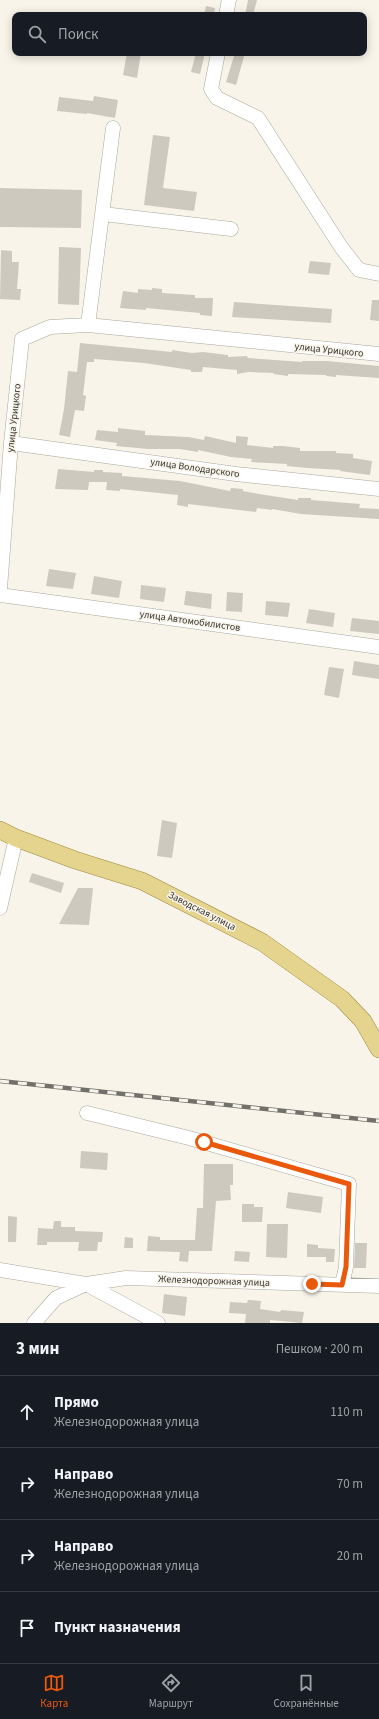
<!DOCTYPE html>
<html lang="ru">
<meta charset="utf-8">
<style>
body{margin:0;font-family:"Source Sans 3",sans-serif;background:#20242c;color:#f1f3f6}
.stop{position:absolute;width:12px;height:12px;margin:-9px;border:3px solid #ea580c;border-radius:50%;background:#fff}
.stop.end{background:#ea580c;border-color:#fff;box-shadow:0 1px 4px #0008}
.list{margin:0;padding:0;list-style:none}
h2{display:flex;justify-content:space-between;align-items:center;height:52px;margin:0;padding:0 16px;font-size:17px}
h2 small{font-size:13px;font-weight:400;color:#9ea1a6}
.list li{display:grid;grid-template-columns:26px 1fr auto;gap:12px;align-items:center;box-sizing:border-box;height:72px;padding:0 16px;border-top:1px solid #363941}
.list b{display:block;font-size:15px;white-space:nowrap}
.list p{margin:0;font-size:13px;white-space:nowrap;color:#9ea1a6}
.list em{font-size:13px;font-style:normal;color:#9ea1a6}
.icon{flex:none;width:22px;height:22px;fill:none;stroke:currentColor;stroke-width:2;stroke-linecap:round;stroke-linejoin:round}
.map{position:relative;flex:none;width:379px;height:1323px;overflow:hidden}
.search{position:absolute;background:#171b24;box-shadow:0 2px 10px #0003;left:12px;right:12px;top:12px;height:44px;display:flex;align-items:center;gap:10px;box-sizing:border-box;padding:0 14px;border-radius:8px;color:#9ea1a6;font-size:15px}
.sheet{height:340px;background:#171b24}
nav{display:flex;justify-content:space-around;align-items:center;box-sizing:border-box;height:56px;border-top:1px solid #363941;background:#171b24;font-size:11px;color:#9ea1a6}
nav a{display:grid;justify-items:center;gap:2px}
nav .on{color:#ea580c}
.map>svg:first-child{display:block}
.building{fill:#cec9bf}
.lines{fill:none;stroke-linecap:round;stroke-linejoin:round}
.minor-casing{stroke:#aba79d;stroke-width:15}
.major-casing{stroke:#9d8a3d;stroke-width:18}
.minor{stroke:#fff;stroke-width:14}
.major{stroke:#e5d48e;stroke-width:17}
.rail-casing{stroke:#72706a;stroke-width:4.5}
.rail{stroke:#f8f4e9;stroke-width:3;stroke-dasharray:9;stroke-linecap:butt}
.route{stroke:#ea580c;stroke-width:5}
.labels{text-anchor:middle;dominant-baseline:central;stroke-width:3;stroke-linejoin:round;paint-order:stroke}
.street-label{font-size:10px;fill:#373632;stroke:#f8f4e9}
</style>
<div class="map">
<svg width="379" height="1323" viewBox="0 0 379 1323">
<rect width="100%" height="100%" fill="#f8f4e9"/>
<path class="building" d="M248,0H257L253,15H245Z
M206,6L215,8L214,15H204Z
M127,53H141L137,78L123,75Z
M196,53H205L200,74L191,72Z
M235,53H245L236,85L226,82Z
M94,96L118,100L115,118L87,113V114L57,111L59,97L93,101Z
M153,135L170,137L163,188L197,192L194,211L144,205Z
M0,188L82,190L81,228L0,227Z
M59,247L81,248L79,305L58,304Z
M1,250L12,251V262H19L17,289H21L20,300L0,299Z
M310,261L331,263L329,275L308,273Z
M152,288L162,289V293L195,295V298H213L212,316L200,315V313L146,308V310L120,308L123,291L138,293V289L152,290Z
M372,300H379V321L370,320Z
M234,302L332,309L331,323L232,317Z
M80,343L172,352V350L192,353L203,352L228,355V357L247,356L248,358L302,362V361H327L379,366V378L336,375V377L326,376V375L288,374V376L273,374L274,373L248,372L237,374V370L203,367L202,372H191V370L144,363L94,359V362H87L83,395L86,396L84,411L75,410L70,437L59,435L64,409L68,371L77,372Z
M118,428L145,431V435L188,437L204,440L205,436L236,443V436L248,437L247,445L273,448V446H283L300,448V451H336V453L353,454V458L372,461L370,475L340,471L341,470L307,468L287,466V464L251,462L252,459L231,457L198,450V452L180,449H148L116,446L117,443L95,440L97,430L118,432Z
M58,469L94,472V470H103V472L122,473V476L180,481L230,491L231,488L243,489V491L259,494L298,500V498H311V500L360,504L359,508L379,509V519L301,514L272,509V510L257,508L256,512L188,504V507L177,505L178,495L120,489V491L106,490L107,482H89L88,490L55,489Z
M49,569L76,573L73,589L46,586Z
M94,576L122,581L119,598L91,594Z
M141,585L166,588L164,602L140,599Z
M186,591L212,594L211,609L184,605Z
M227,592L243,593L242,612L226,611Z
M266,601L290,603L288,617L265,615Z
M309,609L335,613L333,627L306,623Z
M352,618L379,621V634L350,631Z
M354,661L379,665V679L352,675Z
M329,667L344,669L339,698L324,695Z
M162,820L177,823L172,858L157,856Z
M32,873L64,883L61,893L29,882Z
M78,888H93L89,925L59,924Z
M81,1151L108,1153L107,1170L80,1168Z
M204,1164H233V1185H230L231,1200L216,1201L212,1251H189L188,1262L179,1261L180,1252L147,1251L148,1236L160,1237V1240H195L197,1208H203Z
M288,1192L323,1197L321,1213L286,1208Z
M242,1204H254V1207H263L262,1222H242Z
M8,1216L17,1217L16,1242H8Z
M54,1221H61V1227H75V1231L103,1232L102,1242H98L97,1251H78L79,1242H47V1245H37L38,1228L53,1229Z
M267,1224H288L287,1258L266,1257Z
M125,1237L133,1238V1248H124Z
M355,1243H367L366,1268H354Z
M307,1244L318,1245V1248L335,1249L334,1262H326V1257H307Z
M235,1251L250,1252L249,1262L234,1261Z
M164,1294L187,1297L185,1316L162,1313Z
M248,1300L261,1301L260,1309L280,1312L281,1310L304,1312L302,1323L270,1320V1323H245L246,1314L229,1313L230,1302L247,1303Z"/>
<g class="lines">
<g class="minor-casing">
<path id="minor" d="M226,15L229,0
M218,53L211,89L217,98L258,118L341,247L359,270L379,274
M103,214L231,229
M88,325L113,128
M11,443L236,474L379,489
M0,589L11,443L22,339L50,327L88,325L379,354
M0,595L379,647
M0,908L16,838
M87,1113L189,1138L349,1184L346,1267L342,1285
M0,1270L86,1284L158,1323
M34,1323L56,1298L86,1284L126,1278L379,1286"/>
</g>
<g class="major-casing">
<path id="major" d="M0,830L16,838L75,860L142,881L262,942L342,999L363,1021L379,1049"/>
</g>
<use href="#minor" class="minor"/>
<use href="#major" class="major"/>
<g class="rail-casing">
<path id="rail" d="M0,1081L379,1121"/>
</g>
<use href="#rail" class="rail"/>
</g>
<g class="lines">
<path class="route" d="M204,1142L349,1184L346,1267L342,1285L312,1284"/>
</g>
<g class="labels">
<g class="street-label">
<text transform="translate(329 350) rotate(6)">улица Урицкого</text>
<text transform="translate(14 418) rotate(-84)">улица Урицкого</text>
<text transform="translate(195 468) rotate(8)">улица Володарского</text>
<text transform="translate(190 621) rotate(8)">улица Автомобилистов</text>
<text transform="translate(202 911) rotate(27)">Заводская улица</text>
<text transform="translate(214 1281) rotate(2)">Железнодорожная улица</text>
</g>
</g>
</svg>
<div class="stop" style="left:204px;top:1142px"></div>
<div class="stop end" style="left:312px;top:1284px"></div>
<div class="search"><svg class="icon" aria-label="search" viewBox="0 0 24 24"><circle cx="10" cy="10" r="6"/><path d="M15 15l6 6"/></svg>Поиск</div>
</div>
<section class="sheet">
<h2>3 мин<small>Пешком · 200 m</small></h2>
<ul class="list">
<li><svg class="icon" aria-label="ahead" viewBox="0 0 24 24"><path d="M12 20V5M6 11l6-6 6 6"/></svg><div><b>Прямо</b><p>Железнодорожная улица</p></div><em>110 m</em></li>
<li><svg class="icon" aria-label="right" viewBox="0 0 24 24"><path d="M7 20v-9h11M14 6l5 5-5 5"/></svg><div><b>Направо</b><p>Железнодорожная улица</p></div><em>70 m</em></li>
<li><svg class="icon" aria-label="right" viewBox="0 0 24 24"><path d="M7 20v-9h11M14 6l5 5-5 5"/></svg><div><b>Направо</b><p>Железнодорожная улица</p></div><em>20 m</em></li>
<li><svg class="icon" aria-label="arrive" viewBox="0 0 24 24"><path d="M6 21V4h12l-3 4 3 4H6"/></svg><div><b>Пункт назначения</b></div></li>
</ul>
</section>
<nav>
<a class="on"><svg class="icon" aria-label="map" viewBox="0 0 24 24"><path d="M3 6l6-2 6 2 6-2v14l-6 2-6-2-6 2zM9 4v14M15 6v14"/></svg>Карта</a>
<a><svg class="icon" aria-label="directions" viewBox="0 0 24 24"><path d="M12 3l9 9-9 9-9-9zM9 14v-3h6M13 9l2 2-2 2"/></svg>Маршрут</a>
<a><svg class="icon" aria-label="saved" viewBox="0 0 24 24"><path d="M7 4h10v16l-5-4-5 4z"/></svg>Сохранённые</a>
</nav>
